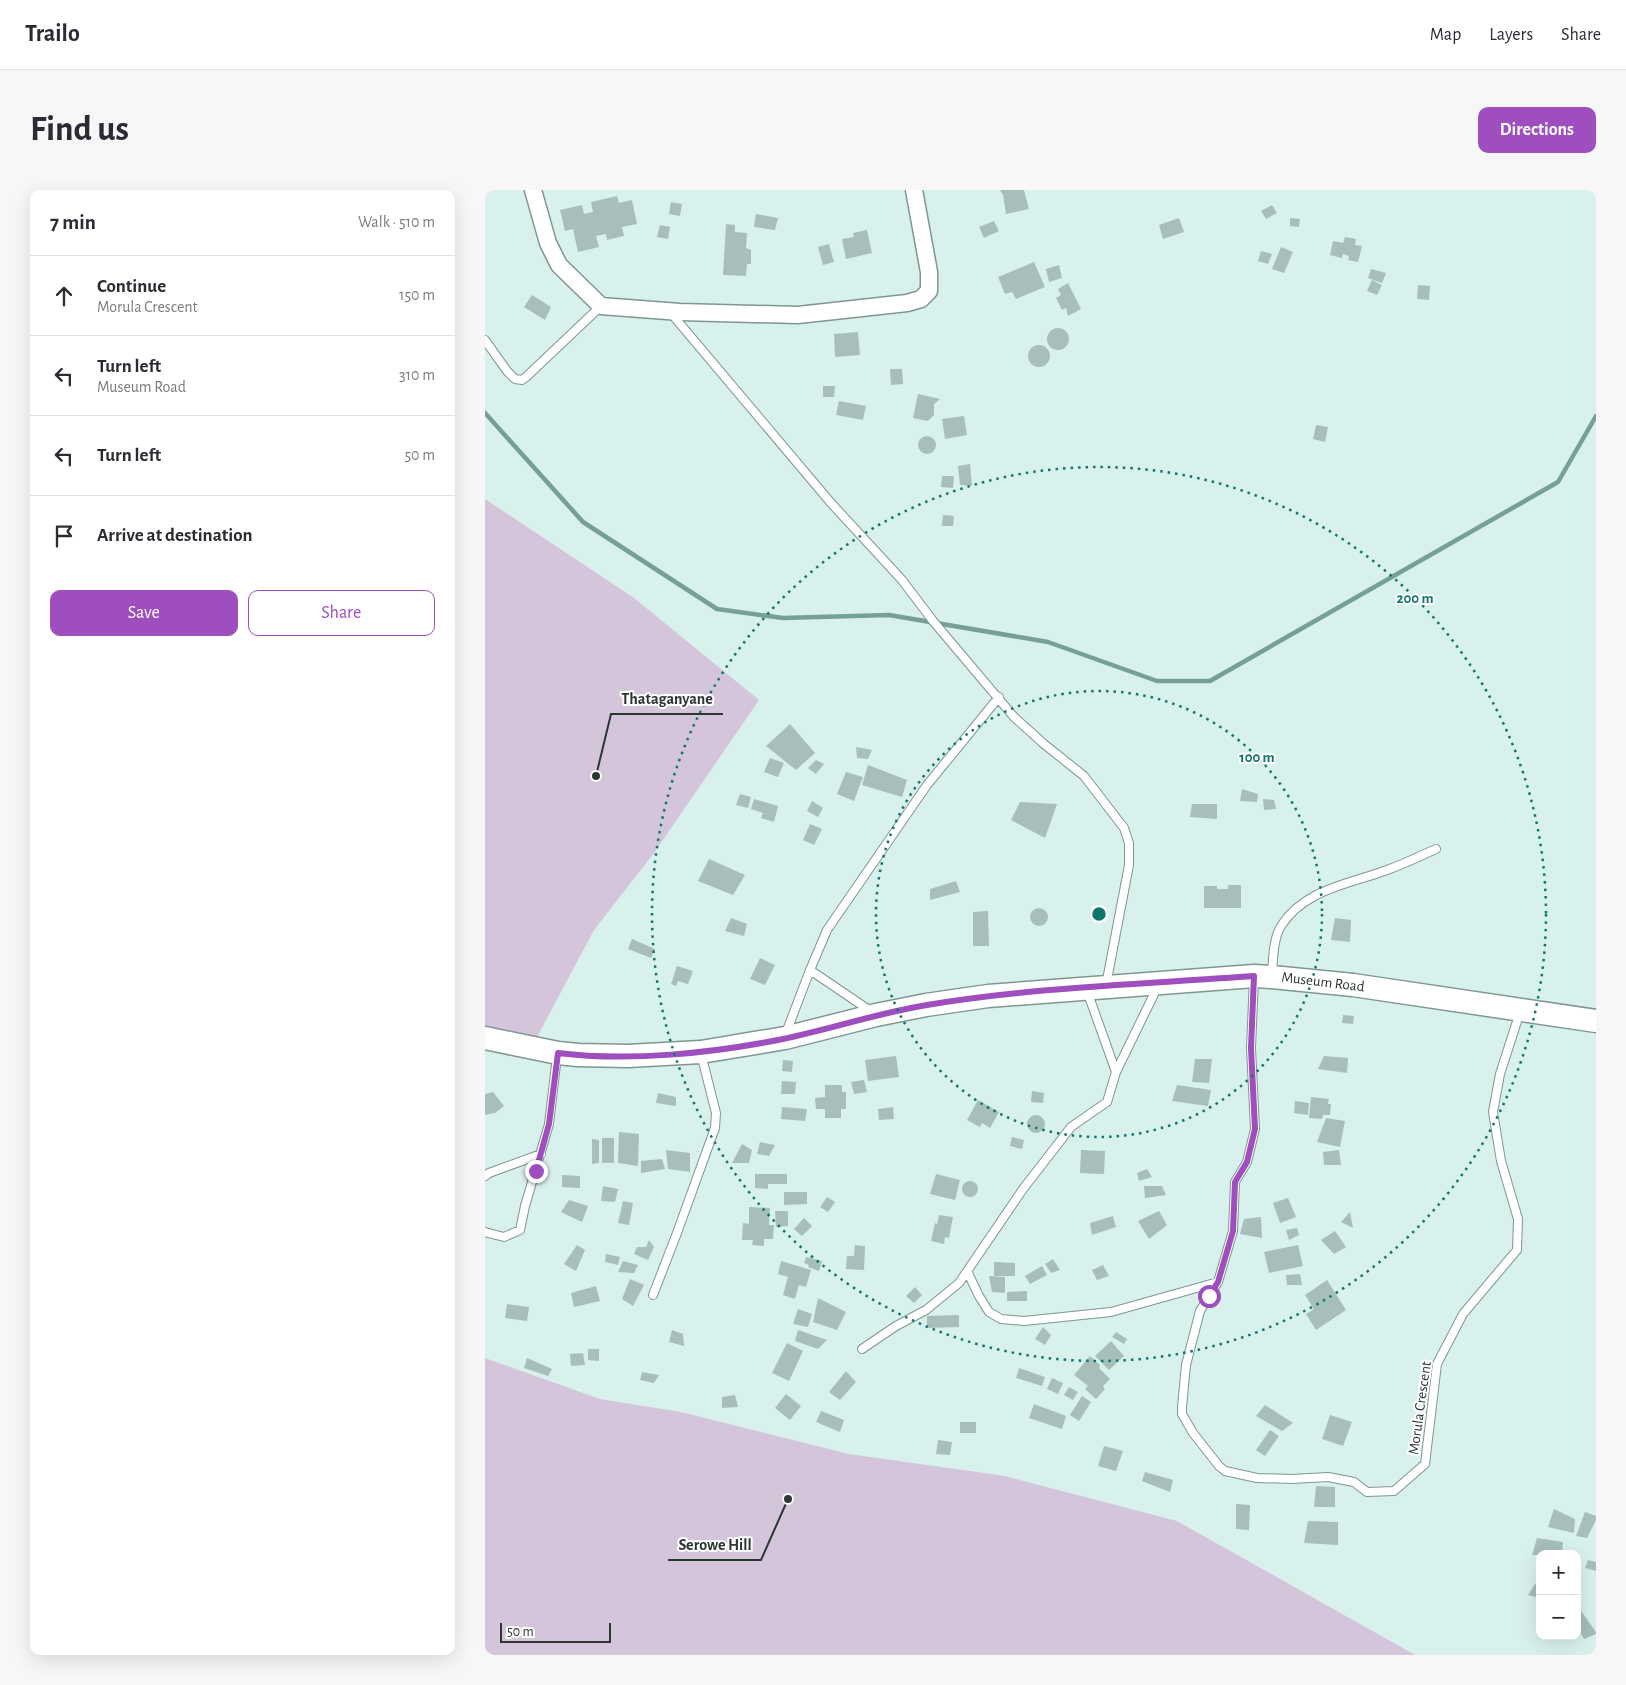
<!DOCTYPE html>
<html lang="en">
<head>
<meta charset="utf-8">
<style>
	:root { --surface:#fff; --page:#f7f7f7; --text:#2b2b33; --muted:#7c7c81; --line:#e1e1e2; --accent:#9e4ebf }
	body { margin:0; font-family:"Alegreya Sans",sans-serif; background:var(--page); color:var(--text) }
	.controls { position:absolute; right:15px; bottom:15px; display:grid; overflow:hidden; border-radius:10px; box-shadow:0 5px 20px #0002 }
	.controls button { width:45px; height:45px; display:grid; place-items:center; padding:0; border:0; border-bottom:1px solid var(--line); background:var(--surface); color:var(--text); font:25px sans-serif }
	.scale { position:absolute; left:15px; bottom:12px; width:111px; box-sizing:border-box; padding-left:5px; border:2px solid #2d3635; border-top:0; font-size:14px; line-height:18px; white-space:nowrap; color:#2d3635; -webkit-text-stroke:4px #fff; paint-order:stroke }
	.stop { position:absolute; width:15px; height:15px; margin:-11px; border:4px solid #9e4ebf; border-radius:50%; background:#fff }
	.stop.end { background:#9e4ebf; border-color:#fff; box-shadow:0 1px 5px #0008 }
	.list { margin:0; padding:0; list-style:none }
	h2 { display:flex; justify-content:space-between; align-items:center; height:65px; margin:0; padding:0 20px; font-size:21px }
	h2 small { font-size:16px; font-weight:400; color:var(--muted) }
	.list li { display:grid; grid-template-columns:32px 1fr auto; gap:15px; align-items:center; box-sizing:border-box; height:80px; padding:0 20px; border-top:1px solid var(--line) }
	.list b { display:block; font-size:19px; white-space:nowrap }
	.list p { margin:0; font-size:16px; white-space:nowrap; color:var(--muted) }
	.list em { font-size:16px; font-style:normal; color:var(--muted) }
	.actions { display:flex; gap:10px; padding:15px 20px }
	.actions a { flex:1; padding:11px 0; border:1px solid var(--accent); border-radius:10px; text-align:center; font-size:18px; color:var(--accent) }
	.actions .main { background:var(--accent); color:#fff }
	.icon { flex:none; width:28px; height:28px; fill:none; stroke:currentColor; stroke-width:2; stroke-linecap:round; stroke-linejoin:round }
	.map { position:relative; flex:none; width:1111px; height:1465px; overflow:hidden; border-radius:10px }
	header { display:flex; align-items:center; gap:30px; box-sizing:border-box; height:70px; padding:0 25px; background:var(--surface); border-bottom:1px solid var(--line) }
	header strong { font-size:24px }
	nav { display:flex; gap:28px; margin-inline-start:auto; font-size:18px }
	.intro { display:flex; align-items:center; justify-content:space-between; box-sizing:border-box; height:120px; padding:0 30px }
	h1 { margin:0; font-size:35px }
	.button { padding:12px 22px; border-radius:10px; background:var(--accent); color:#fff; font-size:18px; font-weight:700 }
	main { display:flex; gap:30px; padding:0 30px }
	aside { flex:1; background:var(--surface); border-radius:10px; box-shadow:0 5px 20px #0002 }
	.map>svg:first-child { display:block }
</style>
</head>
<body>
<header>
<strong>Trailo</strong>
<nav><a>Map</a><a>Layers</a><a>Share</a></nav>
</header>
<div class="intro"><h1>Find us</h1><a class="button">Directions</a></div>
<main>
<aside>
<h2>7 min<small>Walk · 510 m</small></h2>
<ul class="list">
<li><svg class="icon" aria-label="ahead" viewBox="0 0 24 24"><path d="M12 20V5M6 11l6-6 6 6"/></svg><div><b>Continue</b><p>Morula Crescent</p></div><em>150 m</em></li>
<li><svg class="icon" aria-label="left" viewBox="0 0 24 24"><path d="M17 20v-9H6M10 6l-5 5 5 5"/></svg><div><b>Turn left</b><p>Museum Road</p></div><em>310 m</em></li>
<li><svg class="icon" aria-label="left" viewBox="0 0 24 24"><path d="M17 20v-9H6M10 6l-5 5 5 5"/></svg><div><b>Turn left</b></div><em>50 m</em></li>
<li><svg class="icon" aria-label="arrive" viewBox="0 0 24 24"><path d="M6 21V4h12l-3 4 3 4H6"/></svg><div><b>Arrive at destination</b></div></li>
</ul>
<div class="actions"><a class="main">Save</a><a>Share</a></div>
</aside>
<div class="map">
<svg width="1111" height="1465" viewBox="0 0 1111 1465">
	<rect width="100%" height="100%" fill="#d9f1ec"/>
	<!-- green -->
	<path fill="#d4c5db" d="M 0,309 L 149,408 L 274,510 L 169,663 L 109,740 L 51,849 L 0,839 Z
		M 0,1168 L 115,1209 L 196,1222 L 364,1264 L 520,1286 L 692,1331 L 930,1465 L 0,1465 Z"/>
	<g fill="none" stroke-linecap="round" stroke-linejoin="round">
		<!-- stream -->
		<path stroke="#769f98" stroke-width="4.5" d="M 0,223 L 98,332 L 232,419 L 298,428 L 404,425 L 563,452 L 672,491 L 725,491 L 1073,292 L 1111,226"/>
	</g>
	<!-- building -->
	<path fill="#a7beba" d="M 515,0 L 539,0 L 544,19 L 521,24 L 518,5 Z
		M 132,6 L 134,13 L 147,10 L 152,34 L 137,37 L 139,46 L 122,50 L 121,44 L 111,46 L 114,57 L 93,62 L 88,39 L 80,41 L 75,20 L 97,15 L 99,24 L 108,22 L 106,12 Z
		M 186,12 L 197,14 L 195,26 L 184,24 Z
		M 787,15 L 792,23 L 781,29 L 776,21 Z
		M 271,24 L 293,28 L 290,40 L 269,37 Z
		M 694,28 L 699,42 L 678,49 L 674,35 Z
		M 805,28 L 815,29 L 814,37 L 805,36 Z
		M 509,31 L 514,41 L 499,48 L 494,37 Z
		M 241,34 L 250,35 L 250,42 L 262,43 L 261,58 L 266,60 L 266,74 L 262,74 L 261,86 L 238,85 Z
		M 175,35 L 185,37 L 183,49 L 172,47 Z
		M 382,40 L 387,63 L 361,69 L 357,49 L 369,47 L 368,43 Z
		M 860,47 L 871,49 L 870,55 L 877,56 L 873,72 L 863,70 L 864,66 L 858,64 L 857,68 L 845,65 L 848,51 L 858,53 Z
		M 344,54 L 349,72 L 338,75 L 333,57 Z
		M 796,57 L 808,62 L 799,83 L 787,79 Z
		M 776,61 L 787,64 L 783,74 L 773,71 Z
		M 549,72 L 560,97 L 531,109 L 527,102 L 520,104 L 513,87 Z
		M 574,75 L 577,88 L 564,92 L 561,79 Z
		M 886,79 L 901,83 L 897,93 L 883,88 Z
		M 887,90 L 897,95 L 892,105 L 882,101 Z
		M 583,93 L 596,119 L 583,126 L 581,118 L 577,120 L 571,108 L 576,105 L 573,99 Z
		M 933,95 L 945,96 L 944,110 L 932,109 Z
		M 47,105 L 66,117 L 60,130 L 39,117 Z
		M562 149a11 11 0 1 1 22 0a11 11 0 1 1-22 0Z
		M 373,142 L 375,165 L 350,167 L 349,144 Z
		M543 166a11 11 0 1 1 22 0a11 11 0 1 1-22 0Z
		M 405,179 L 417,179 L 418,194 L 406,195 Z
		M 338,196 L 350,196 L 349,207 L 338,207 Z
		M 433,204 L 455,209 L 449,214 L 449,225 L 443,231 L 428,228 Z
		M 354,211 L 381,216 L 378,230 L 351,225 Z
		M 479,226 L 482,245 L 460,249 L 457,229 Z
		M 831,235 L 843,237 L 840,252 L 828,249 Z
		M433 255a9 9 0 1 1 18 0a9 9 0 1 1-18 0Z
		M 485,274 L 487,296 L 475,295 L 473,276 Z
		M 457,286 L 469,286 L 468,298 L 456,297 Z
		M 458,325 L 469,326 L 468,336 L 457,336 Z
		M 305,534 L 330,563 L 311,580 L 281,556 Z
		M 371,557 L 387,560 L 383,569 L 372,568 Z
		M 285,568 L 299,573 L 293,587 L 279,582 Z
		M 331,570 L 339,574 L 331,584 L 323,578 Z
		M 383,575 L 422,590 L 417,607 L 377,595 Z
		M 361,582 L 378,587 L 369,611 L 352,604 Z
		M 757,599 L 773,604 L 772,612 L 755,611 Z
		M 255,604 L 266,607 L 263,618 L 251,615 Z
		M 269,609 L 293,616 L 289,632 L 276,628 L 278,623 L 266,619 Z
		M 778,609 L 789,610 L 791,619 L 779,620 Z
		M 327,611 L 338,618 L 333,627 L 322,621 Z
		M 535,612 L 572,614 L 560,648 L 526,630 Z
		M 707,614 L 732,614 L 732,629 L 705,627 Z
		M 325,634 L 337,639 L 329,655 L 318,650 Z
		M 224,669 L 260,685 L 248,705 L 213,691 Z
		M 471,691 L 475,702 L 445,710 L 445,699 Z
		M 743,695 L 756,695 L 756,718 L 719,718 L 719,696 L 732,696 L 732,699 L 743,699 Z
		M545 727a9 9 0 1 1 18 0a9 9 0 1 1-18 0Z
		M 503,721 L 504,756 L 488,756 L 488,722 Z
		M 246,728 L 262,734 L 259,746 L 240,741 Z
		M 850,728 L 866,730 L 865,752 L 846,750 Z
		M 147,749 L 170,759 L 166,768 L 143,759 Z
		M 275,768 L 290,775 L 280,795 L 265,789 Z
		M 192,776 L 208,781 L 203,794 L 193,791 L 191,796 L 186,794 Z
		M 858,825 L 869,826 L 868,834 L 857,833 Z
		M 411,866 L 414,887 L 383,891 L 380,870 Z
		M 839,866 L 863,868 L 862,883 L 833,879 Z
		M 710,869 L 727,869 L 724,893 L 707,892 Z
		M 298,870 L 308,871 L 307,882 L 297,881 Z
		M 379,890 L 382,902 L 369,904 L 366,892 Z
		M 297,891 L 311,892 L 310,904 L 296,904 Z
		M 340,895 L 357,895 L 357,902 L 361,902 L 361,919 L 356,919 L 356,928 L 340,928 L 340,919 L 331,919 L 330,908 L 340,907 Z
		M 692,895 L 726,900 L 723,916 L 687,911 Z
		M 547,901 L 559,903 L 558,913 L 546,912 Z
		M 8,902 L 19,916 L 10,923 L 0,925 L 0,904 Z
		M 173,903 L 191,907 L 191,916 L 171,913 Z
		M 826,907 L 844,909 L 843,914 L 846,914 L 845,925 L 838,925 L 837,929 L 824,928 Z
		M 493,910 L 514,922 L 505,938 L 497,933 L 495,937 L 482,930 Z
		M 810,911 L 824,913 L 823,925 L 809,923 Z
		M 297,917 L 322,919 L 320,931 L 296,929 Z
		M 408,917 L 409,929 L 394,930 L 393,919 Z
		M542 934a9 9 0 1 1 18 0a9 9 0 1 1-18 0Z
		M 841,928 L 860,931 L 855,957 L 832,952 Z
		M 134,942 L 154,944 L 153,976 L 133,973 Z
		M 527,947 L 539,950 L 537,959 L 525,956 Z
		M 117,948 L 129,948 L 129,973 L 117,973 Z
		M 107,949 L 114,950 L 114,973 L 107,974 Z
		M 275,952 L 290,955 L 284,966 L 272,964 Z
		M 257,954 L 267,960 L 264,973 L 247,973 Z
		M 181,960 L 205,963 L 205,982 L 183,979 Z
		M 596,960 L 620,961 L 619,984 L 595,983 Z
		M 854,960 L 856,975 L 839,975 L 838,962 Z
		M 177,969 L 180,979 L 156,983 L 156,971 Z
		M 662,979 L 667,987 L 654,991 L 652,983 Z
		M 270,984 L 302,984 L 302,994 L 283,994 L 283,999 L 270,998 Z
		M 451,984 L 475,990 L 470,1010 L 445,1004 Z
		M 77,985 L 95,986 L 95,998 L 77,997 Z
		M477 999a8 8 0 1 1 16 0a8 8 0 1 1-16 0Z
		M 118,996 L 133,999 L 130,1012 L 116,1011 Z
		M 659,996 L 677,996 L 681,1005 L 660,1008 Z
		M 299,1002 L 322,1002 L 322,1014 L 299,1015 Z
		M 342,1007 L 350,1012 L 343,1022 L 335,1017 Z
		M 803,1008 L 811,1027 L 795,1033 L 788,1013 Z
		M 84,1010 L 103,1016 L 97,1032 L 76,1022 Z
		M 138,1011 L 148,1013 L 144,1035 L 133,1033 Z
		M 264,1017 L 285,1018 L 284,1035 L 289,1035 L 288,1049 L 279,1049 L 279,1056 L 267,1055 L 268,1050 L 257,1050 L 258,1033 L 264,1034 Z
		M 290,1021 L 303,1021 L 303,1036 L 291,1037 Z
		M 674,1021 L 682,1035 L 664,1049 L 653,1031 Z
		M 865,1022 L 868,1038 L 856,1032 Z
		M 454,1025 L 468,1027 L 464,1048 L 460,1047 L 459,1054 L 446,1051 L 450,1033 L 452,1034 Z
		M 628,1026 L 631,1037 L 607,1045 L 605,1033 Z
		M 776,1027 L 777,1048 L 755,1044 L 759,1029 Z
		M 319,1028 L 327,1036 L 317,1046 L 309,1039 Z
		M 812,1038 L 814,1045 L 804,1050 L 801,1040 Z
		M 850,1041 L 861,1057 L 849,1064 L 836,1050 Z
		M 164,1050 L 169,1057 L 163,1070 L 149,1064 L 152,1057 L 161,1057 Z
		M 92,1055 L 100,1060 L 91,1081 L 79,1074 Z
		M 370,1055 L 380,1056 L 379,1080 L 361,1079 L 362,1066 L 369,1066 Z
		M 813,1055 L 818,1076 L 784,1083 L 779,1062 Z
		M 121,1064 L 135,1067 L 133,1075 L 120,1072 Z
		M 321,1067 L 337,1071 L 334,1081 L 323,1077 L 324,1075 L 319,1073 Z
		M 568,1069 L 575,1080 L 566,1083 L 560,1074 Z
		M 138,1071 L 153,1075 L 149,1083 L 133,1082 Z
		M 296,1071 L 326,1080 L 321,1097 L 314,1095 L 310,1109 L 298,1105 L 303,1087 L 293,1084 Z
		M 509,1072 L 530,1073 L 530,1086 L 509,1086 Z
		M 618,1075 L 624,1086 L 612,1090 L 607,1080 Z
		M 557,1076 L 562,1085 L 545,1094 L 540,1086 Z
		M 815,1084 L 817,1095 L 802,1095 L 801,1085 Z
		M 504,1086 L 520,1087 L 520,1103 L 507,1102 Z
		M 145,1089 L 159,1095 L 148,1116 L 137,1109 Z
		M 842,1090 L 861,1120 L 831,1140 L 821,1124 L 829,1119 L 820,1105 Z
		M 111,1096 L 115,1111 L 89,1117 L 86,1103 Z
		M 430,1097 L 437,1105 L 429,1113 L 421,1106 Z
		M 542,1101 L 542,1111 L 522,1111 L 522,1102 Z
		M 333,1108 L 361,1122 L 352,1140 L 328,1132 Z
		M 22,1114 L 44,1117 L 42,1131 L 20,1128 Z
		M 313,1119 L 327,1124 L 323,1137 L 308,1134 Z
		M 474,1125 L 474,1137 L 442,1138 L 442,1126 Z
		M 558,1137 L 566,1145 L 560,1155 L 550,1149 Z
		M 187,1140 L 198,1144 L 199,1156 L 184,1152 Z
		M 313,1140 L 342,1150 L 333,1159 L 310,1151 Z
		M 631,1142 L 642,1149 L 639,1154 L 627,1147 Z
		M 626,1151 L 639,1166 L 624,1180 L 610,1166 Z
		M 302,1153 L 318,1161 L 304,1191 L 287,1183 Z
		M 103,1159 L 114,1159 L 114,1171 L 103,1170 Z
		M 98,1163 L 100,1175 L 86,1176 L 85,1164 Z
		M 605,1166 L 615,1175 L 614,1178 L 625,1189 L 618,1196 L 620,1199 L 611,1209 L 600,1199 L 603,1196 L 589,1185 Z
		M 42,1168 L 67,1179 L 63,1186 L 39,1178 Z
		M 534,1178 L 560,1187 L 557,1196 L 531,1188 Z
		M 361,1181 L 371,1192 L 355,1210 L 344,1202 Z
		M 157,1182 L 174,1185 L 169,1193 L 155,1190 Z
		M 567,1188 L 578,1193 L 573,1204 L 562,1199 Z
		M 584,1197 L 593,1202 L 588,1210 L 579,1205 Z
		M 301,1204 L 316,1216 L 305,1230 L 290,1218 Z
		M 250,1205 L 253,1217 L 237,1218 L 237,1207 Z
		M 597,1206 L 606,1212 L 594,1231 L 585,1225 Z
		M 549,1214 L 581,1226 L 577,1239 L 544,1228 Z
		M 780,1215 L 808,1233 L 797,1241 L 771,1226 Z
		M 336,1221 L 359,1230 L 355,1242 L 331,1232 Z
		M 845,1225 L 867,1232 L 858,1256 L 837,1249 Z
		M 475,1232 L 491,1232 L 491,1243 L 475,1243 Z
		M 785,1240 L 794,1246 L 780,1266 L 771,1260 Z
		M 453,1250 L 467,1252 L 465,1265 L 451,1264 Z
		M 619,1256 L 638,1261 L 631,1281 L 613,1276 Z
		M 660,1282 L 688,1290 L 685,1302 L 657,1291 Z
		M 831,1296 L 850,1297 L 850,1317 L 829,1317 Z
		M 751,1314 L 765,1315 L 764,1340 L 751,1339 Z
		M 1069,1319 L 1090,1329 L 1089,1343 L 1063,1337 Z
		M 1100,1322 L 1111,1326 L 1111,1330 L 1102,1348 L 1091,1346 Z
		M 823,1331 L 853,1332 L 853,1355 L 819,1353 Z
		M 1052,1348 L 1078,1352 L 1077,1364 L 1047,1365 Z
		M 1103,1370 L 1111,1372 L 1111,1381 L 1100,1378 Z
		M 1050,1394 L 1055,1394 L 1055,1408 L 1043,1405 Z
		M 1094,1418 L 1111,1442 L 1111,1444 L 1099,1449 L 1092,1437 L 1092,1420 Z"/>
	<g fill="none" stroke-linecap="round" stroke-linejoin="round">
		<!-- lane casing -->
		<g stroke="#7f9692" stroke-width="10">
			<path id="lane" d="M 185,122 L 346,313 L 417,390 L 448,431 L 529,527 L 559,554 L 599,586 L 639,638 L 644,653 L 644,675 L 621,795
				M 0,150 L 22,181 L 30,189 L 37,190 L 41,187 L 116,116
				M 325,780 L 387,822
				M 787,785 C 788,770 788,749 796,736 C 819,699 865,694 902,680 C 919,674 935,666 951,659
				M 769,788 L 766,858 L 770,939 L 762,972 L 750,992 L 748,1041 L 733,1092 L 715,1121 L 701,1175 L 697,1217 L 697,1224 L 708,1243 L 734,1276 L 740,1281 L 772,1288 L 807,1289 L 843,1287 L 869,1292 L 882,1302 L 909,1301 L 940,1274 L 952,1174 L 978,1124 L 1032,1060 L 1033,1029 L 1016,971 L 1008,922 L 1015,884 L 1035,822
				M 602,801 L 631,882
				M 301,843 L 325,780 L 342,740 L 442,595 L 514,507
				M 0,986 L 4,983 L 56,964
				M 0,1042 L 19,1047 L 35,1040 L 40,1016 L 64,934 L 72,866
				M 482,1081 L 494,1106 L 504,1122 L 516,1129 L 539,1131 L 626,1122 L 733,1092
				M 168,1105 L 192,1043 L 230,938 L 231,923 L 216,864
				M 377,1159 L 411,1136 L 441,1120 L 474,1093 L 538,999 L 586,937 L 622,912 L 631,882 L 673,796"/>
		</g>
		<!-- street casing -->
		<g stroke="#7f9692" stroke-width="19">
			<path id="street" d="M 48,0 L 63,53 L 74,75 L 116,116 L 195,122 L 313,125 L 422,113 L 436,109 L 444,101 L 444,82 L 429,0"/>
		</g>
		<!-- secondary casing -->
		<g stroke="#7f9692" stroke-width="25">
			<path id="secondary" d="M 0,848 L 73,863 L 93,865 L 143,866 L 216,862 L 300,848 L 391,825 L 441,815 L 503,806 L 769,786 L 787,787 L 868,795 L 1111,831"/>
		</g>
		<!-- lane -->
		<use href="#lane" stroke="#fff" stroke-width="8"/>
		<!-- street -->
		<use href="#street" stroke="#fff" stroke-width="16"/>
		<!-- secondary -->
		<use href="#secondary" stroke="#fff" stroke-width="22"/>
	</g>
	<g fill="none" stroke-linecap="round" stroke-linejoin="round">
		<!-- route -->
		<path stroke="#9e4ebf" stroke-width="6" d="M 51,981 L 64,934 L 73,863 C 144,872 228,863 298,849 C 346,839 393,823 442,815 C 550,797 660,794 769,786 L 766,858 L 770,939 L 762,972 L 750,992 L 748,1041 L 733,1092 L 724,1106"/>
	</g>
	<!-- distance rings -->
	<g fill="none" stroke="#0f766e" stroke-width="2.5" stroke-dasharray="2.5 5">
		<circle cx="614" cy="724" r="223"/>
		<circle cx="614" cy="724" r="447"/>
	</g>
	<g text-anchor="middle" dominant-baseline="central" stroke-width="4" stroke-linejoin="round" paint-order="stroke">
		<!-- street labels -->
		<g font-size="15" fill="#2d3635" stroke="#fff">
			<text transform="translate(838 792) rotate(7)">Museum Road</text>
			<text transform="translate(935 1218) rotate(-82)">Morula Crescent</text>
		</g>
	</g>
	<circle cx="614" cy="724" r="8" fill="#0f766e" stroke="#fff" stroke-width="2.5"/>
	<g font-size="15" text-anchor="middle" font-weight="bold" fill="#0f766e" stroke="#fff" stroke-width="4" stroke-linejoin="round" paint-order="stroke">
		<text x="930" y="413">200 m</text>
		<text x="772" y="572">100 m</text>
	</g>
	<!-- callouts -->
	<path fill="none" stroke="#2d3635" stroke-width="2" d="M111 586L126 524H238M303 1309L276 1370H183"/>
	<g fill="#2d3635" stroke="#fff" stroke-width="2">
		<circle cx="111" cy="586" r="5"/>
		<circle cx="303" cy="1309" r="5"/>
	</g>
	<g font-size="16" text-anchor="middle" font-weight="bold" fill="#2d3635" stroke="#fff" stroke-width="4" stroke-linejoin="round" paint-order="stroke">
		<text x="182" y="514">Thataganyane</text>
		<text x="230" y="1360">Serowe Hill</text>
	</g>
</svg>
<div class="controls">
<button>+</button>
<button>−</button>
</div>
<div class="scale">50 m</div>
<div class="stop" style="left:724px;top:1106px"></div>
<div class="stop end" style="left:51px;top:981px"></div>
</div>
</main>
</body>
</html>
